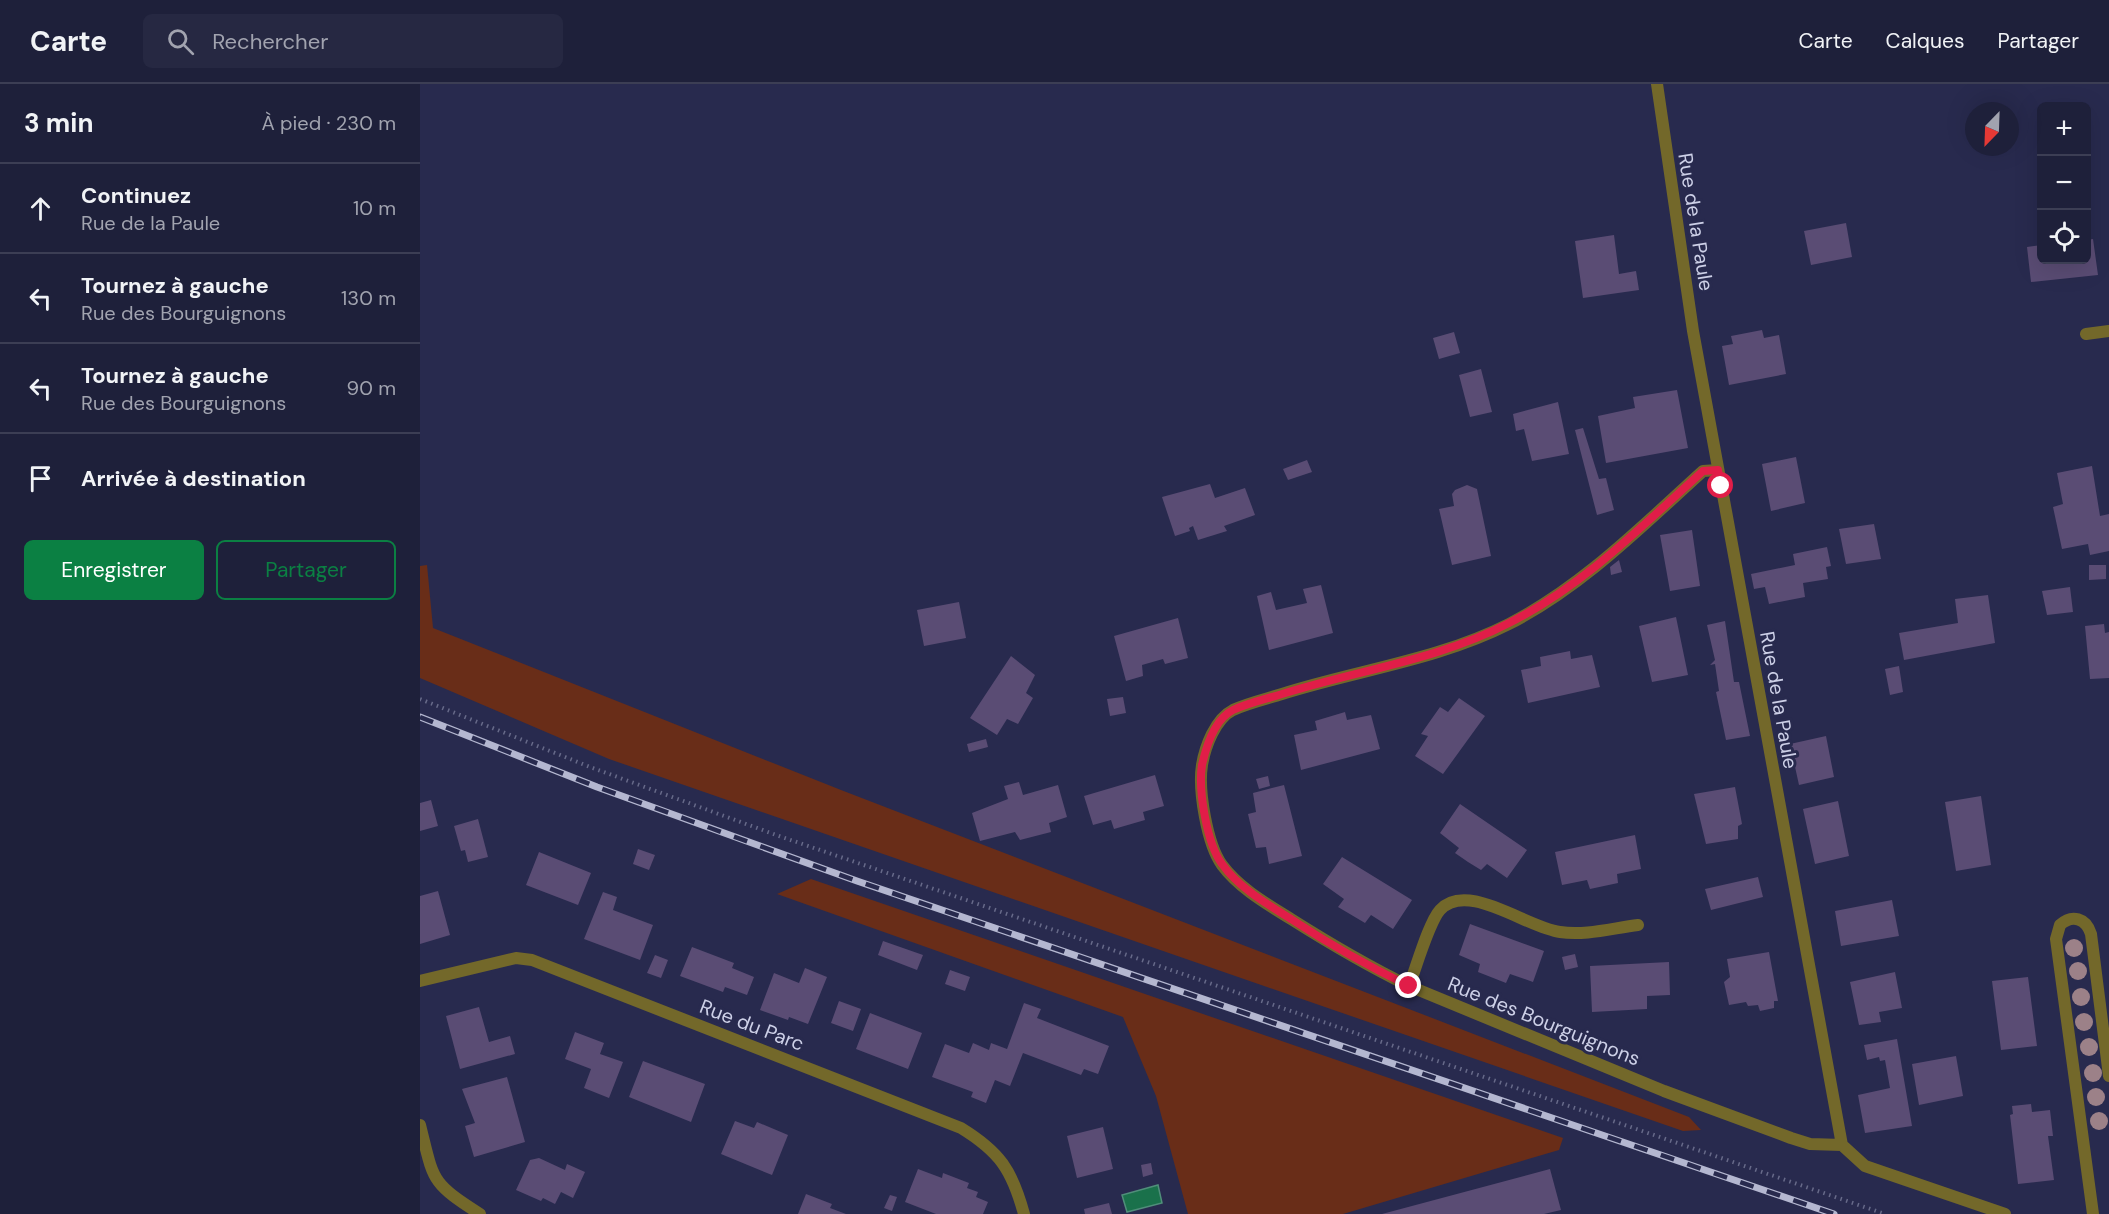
<!DOCTYPE html>
<html lang="fr">
<head>
<meta charset="utf-8">
<style>
	:root { --surface:#1e203a; --page:#262842; --text:#f1f3f6; --muted:#a1a3af; --line:#3c3e54; --accent:#0b8043 }
	body { margin:0; font-family:"DM Sans",sans-serif; background:var(--page); color:var(--text) }
	.controls { position:absolute; right:18px; top:18px; display:grid; overflow:hidden; border-radius:9px; box-shadow:0 6px 24px #0002 }
	.controls button { width:54px; height:54px; display:grid; place-items:center; padding:0; border:0; border-bottom:2px solid var(--line); background:var(--surface); color:var(--text); font:30px sans-serif }
	.compass { position:absolute; left:1545px; top:18px; width:54px; height:54px; border-radius:50%; background:var(--surface); box-shadow:0 6px 24px #0002; rotate:203deg }
	.stop { position:absolute; width:18px; height:18px; margin:-14px; border:4px solid #e11d48; border-radius:50%; background:#fff }
	.stop.end { background:#e11d48; border-color:#fff; box-shadow:0 2px 6px #0008 }
	.list { margin:0; padding:0; list-style:none }
	h2 { display:flex; justify-content:space-between; align-items:center; height:78px; margin:0; padding:0 24px; font-size:26px }
	h2 small { font-size:20px; font-weight:400; color:var(--muted) }
	.list li { display:grid; grid-template-columns:39px 1fr auto; gap:18px; align-items:center; box-sizing:border-box; height:90px; padding:0 24px; border-top:2px solid var(--line) }
	.list b { display:block; font-size:22px; white-space:nowrap }
	.list p { margin:0; font-size:20px; white-space:nowrap; color:var(--muted) }
	.list em { font-size:20px; font-style:normal; color:var(--muted) }
	.actions { display:flex; gap:12px; padding:18px 24px }
	.actions a { flex:1; padding:14px 0; border:2px solid var(--accent); border-radius:9px; text-align:center; font-size:21px; color:var(--accent) }
	.actions .main { background:var(--accent); color:#fff }
	.icon { flex:none; width:33px; height:33px; fill:none; stroke:currentColor; stroke-width:2; stroke-linecap:round; stroke-linejoin:round }
	.map { position:relative; flex:none; width:1689px; height:1130px; overflow:hidden }
	header { display:flex; align-items:center; gap:36px; box-sizing:border-box; height:84px; padding:0 30px; background:var(--surface); border-bottom:2px solid var(--line) }
	header strong { font-size:28px }
	nav { display:flex; gap:33px; margin-inline-start:auto; font-size:21px }
	.search { width:420px; height:54px; background:var(--page); display:flex; align-items:center; gap:15px; box-sizing:border-box; padding:0 21px; border-radius:9px; color:var(--muted); font-size:22px }
	main { display:flex }
	aside { flex:1; background:var(--surface) }
	.map>svg:first-child { display:block }
</style>
</head>
<body>
<header>
<strong>Carte</strong>
<div class="search"><svg class="icon" aria-label="search" viewBox="0 0 24 24"><circle cx="10" cy="10" r="6"/><path d="M15 15l6 6"/></svg>Rechercher</div>
<nav><a>Carte</a><a>Calques</a><a>Partager</a></nav>
</header>
<main>
<aside>
<h2>3 min<small>À pied · 230 m</small></h2>
<ul class="list">
<li><svg class="icon" aria-label="ahead" viewBox="0 0 24 24"><path d="M12 20V5M6 11l6-6 6 6"/></svg><div><b>Continuez</b><p>Rue de la Paule</p></div><em>10 m</em></li>
<li><svg class="icon" aria-label="left" viewBox="0 0 24 24"><path d="M17 20v-9H6M10 6l-5 5 5 5"/></svg><div><b>Tournez à gauche</b><p>Rue des Bourguignons</p></div><em>130 m</em></li>
<li><svg class="icon" aria-label="left" viewBox="0 0 24 24"><path d="M17 20v-9H6M10 6l-5 5 5 5"/></svg><div><b>Tournez à gauche</b><p>Rue des Bourguignons</p></div><em>90 m</em></li>
<li><svg class="icon" aria-label="arrive" viewBox="0 0 24 24"><path d="M6 21V4h12l-3 4 3 4H6"/></svg><div><b>Arrivée à destination</b></div></li>
</ul>
<div class="actions"><a class="main">Enregistrer</a><a>Partager</a></div>
</aside>
<div class="map">
<svg width="1689" height="1130" viewBox="0 0 1689 1130">
	<rect width="100%" height="100%" fill="#282a4e"/>
	<!-- green -->
	<path fill="#692d18" d="M 7,481 L 13,544 L 421,706 L 1269,1033 L 1281,1046 L 1263,1047 L 189,675 L 0,594 L 0,482 Z
		M 391,795 L 1143,1054 L 1139,1066 L 923,1130 L 768,1130 L 736,1012 L 703,933 L 357,810 Z"/>
	<!-- water -->
	<path fill="#1a714b" stroke="#508e7a" stroke-width="1.5" d="M 738,1101 L 742,1119 L 707,1128 L 702,1111 Z"/>
	<!-- building -->
	<path fill="#5a4c74" d="M 1426,139 L 1432,173 L 1391,181 L 1384,147 Z
		M 1194,151 L 1199,190 L 1216,187 L 1219,206 L 1163,214 L 1155,157 Z
		M 1673,155 L 1678,191 L 1611,198 L 1607,163 L 1622,161 L 1622,176 L 1666,176 L 1666,156 Z
		M 1342,246 L 1344,254 L 1359,251 L 1366,290 L 1309,301 L 1302,262 L 1313,260 L 1311,252 Z
		M 1034,248 L 1040,269 L 1019,275 L 1013,254 Z
		M 1061,285 L 1072,328 L 1050,333 L 1039,291 Z
		M 1257,306 L 1268,364 L 1186,379 L 1178,332 L 1215,324 L 1213,313 Z
		M 1138,318 L 1149,370 L 1112,377 L 1104,345 L 1096,347 L 1093,330 Z
		M 1163,344 L 1179,395 L 1186,394 L 1194,426 L 1177,431 L 1155,346 Z
		M 1376,373 L 1385,419 L 1351,427 L 1342,380 Z
		M 887,376 L 892,388 L 868,396 L 863,385 Z
		M 1672,382 L 1680,432 L 1689,430 L 1689,467 L 1670,471 L 1668,460 L 1642,465 L 1633,423 L 1643,420 L 1637,389 Z
		M 790,400 L 795,414 L 825,404 L 835,431 L 804,442 L 807,447 L 778,456 L 773,442 L 769,444 L 770,447 L 755,452 L 742,413 Z
		M 1047,401 L 1057,405 L 1071,472 L 1032,481 L 1019,425 L 1034,422 L 1032,410 L 1035,406 Z
		M 1454,440 L 1461,475 L 1426,480 L 1419,445 Z
		M 1272,446 L 1280,502 L 1250,507 L 1240,451 Z
		M 1407,463 L 1411,482 L 1406,483 L 1408,495 L 1383,499 L 1385,513 L 1349,520 L 1345,503 L 1334,505 L 1331,490 L 1375,481 L 1373,470 Z
		M 1199,476 L 1202,488 L 1191,491 L 1190,483 Z
		M 1669,481 L 1686,481 L 1686,495 L 1669,496 Z
		M 901,501 L 913,549 L 849,566 L 837,512 L 851,508 L 856,526 L 887,519 L 883,505 Z
		M 1650,503 L 1653,528 L 1627,531 L 1622,507 Z
		M 1568,511 L 1575,559 L 1484,576 L 1479,549 L 1538,539 L 1535,515 Z
		M 539,518 L 546,554 L 504,562 L 497,526 Z
		M 1256,533 L 1268,591 L 1232,598 L 1219,542 Z
		M 758,534 L 768,574 L 745,580 L 743,575 L 722,581 L 723,592 L 706,597 L 694,552 Z
		M 1305,537 L 1314,598 L 1319,598 L 1330,652 L 1306,656 L 1296,608 L 1299,607 L 1295,580 L 1290,581 L 1295,576 L 1287,541 Z
		M 1684,540 L 1685,549 L 1689,548 L 1689,594 L 1670,595 L 1665,542 Z
		M 1150,567 L 1151,575 L 1172,571 L 1180,603 L 1108,619 L 1101,586 L 1121,582 L 1120,573 Z
		M 591,572 L 615,591 L 606,609 L 613,614 L 598,640 L 587,635 L 577,651 L 550,634 Z
		M 1479,582 L 1483,608 L 1470,611 L 1465,585 Z
		M 703,613 L 706,629 L 690,632 L 687,615 Z
		M 1039,614 L 1065,632 L 1023,690 L 995,672 L 1008,652 L 1001,650 L 1020,623 L 1028,628 Z
		M 925,628 L 927,636 L 951,631 L 960,665 L 881,686 L 874,651 L 897,646 L 895,637 Z
		M 1406,652 L 1414,693 L 1379,701 L 1370,660 Z
		M 566,655 L 568,663 L 549,668 L 547,660 Z
		M 735,691 L 744,722 L 723,728 L 725,736 L 694,745 L 691,736 L 673,741 L 664,712 Z
		M 848,692 L 850,702 L 839,705 L 836,695 Z
		M 599,698 L 603,711 L 638,701 L 647,733 L 629,739 L 631,748 L 600,756 L 595,748 L 560,757 L 552,729 L 588,715 L 584,702 Z
		M 864,701 L 882,772 L 849,780 L 846,763 L 836,764 L 828,730 L 836,728 L 833,709 Z
		M 1315,703 L 1322,740 L 1318,742 L 1318,755 L 1286,760 L 1274,710 Z
		M 1561,712 L 1571,781 L 1536,787 L 1525,718 Z
		M 11,716 L 18,742 L 0,747 L 0,719 Z
		M 1418,717 L 1429,772 L 1395,780 L 1383,725 Z
		M 1040,720 L 1107,766 L 1087,794 L 1067,780 L 1061,786 L 1048,778 L 1035,769 L 1039,764 L 1020,749 Z
		M 58,735 L 68,773 L 48,778 L 45,766 L 41,767 L 34,742 Z
		M 1215,751 L 1221,785 L 1197,790 L 1198,799 L 1170,805 L 1167,796 L 1142,801 L 1135,768 Z
		M 218,765 L 235,771 L 229,786 L 213,780 Z
		M 119,768 L 171,789 L 158,821 L 106,801 Z
		M 922,773 L 992,816 L 973,845 L 951,831 L 945,839 L 918,823 L 924,815 L 903,800 Z
		M 1338,793 L 1343,813 L 1291,826 L 1285,805 Z
		M 18,807 L 30,851 L 0,860 L 0,812 Z
		M 183,808 L 197,813 L 193,826 L 233,841 L 220,876 L 164,855 Z
		M 1472,816 L 1479,852 L 1421,862 L 1415,827 Z
		M 1050,840 L 1124,867 L 1113,898 L 1090,890 L 1086,899 L 1058,888 L 1060,880 L 1039,871 Z
		M 463,857 L 503,871 L 497,886 L 458,871 Z
		M 272,863 L 314,879 L 312,884 L 334,893 L 327,911 L 305,903 L 303,908 L 260,892 Z
		M 1349,868 L 1358,917 L 1354,917 L 1354,924 L 1340,927 L 1338,921 L 1328,922 L 1326,918 L 1309,921 L 1304,898 L 1310,893 L 1307,875 Z
		M 1155,870 L 1158,883 L 1145,886 L 1142,873 Z
		M 235,871 L 248,876 L 241,894 L 227,889 Z
		M 1249,878 L 1250,911 L 1227,912 L 1227,925 L 1172,928 L 1170,882 Z
		M 385,884 L 407,893 L 388,940 L 369,933 L 368,936 L 340,926 L 354,889 L 379,899 Z
		M 530,886 L 550,893 L 545,907 L 525,900 Z
		M 1475,888 L 1482,924 L 1459,928 L 1461,938 L 1439,941 L 1430,898 Z
		M 1608,893 L 1617,962 L 1581,966 L 1572,897 Z
		M 419,917 L 441,925 L 433,947 L 411,939 Z
		M 604,919 L 621,925 L 617,934 L 689,962 L 678,990 L 664,985 L 661,991 L 603,969 L 590,1002 L 575,996 L 566,1019 L 551,1013 L 553,1008 L 512,993 L 525,960 L 549,969 L 553,959 L 569,966 L 571,959 L 587,965 Z
		M 59,923 L 69,958 L 90,952 L 95,970 L 40,985 L 26,932 Z
		M 450,929 L 502,949 L 488,985 L 436,965 Z
		M 155,948 L 184,959 L 180,970 L 203,978 L 189,1014 L 164,1004 L 171,985 L 145,975 Z
		M 1477,955 L 1492,1042 L 1445,1049 L 1438,1011 L 1470,1004 L 1465,976 L 1460,977 L 1459,973 L 1447,976 L 1444,961 Z
		M 1536,972 L 1543,1012 L 1499,1021 L 1492,980 Z
		M 223,977 L 285,1000 L 271,1038 L 209,1013 Z
		M 87,993 L 105,1058 L 54,1073 L 45,1042 L 55,1039 L 42,1005 Z
		M 1611,1020 L 1612,1028 L 1630,1026 L 1633,1052 L 1628,1052 L 1634,1096 L 1598,1100 L 1590,1031 L 1593,1030 L 1592,1022 Z
		M 315,1037 L 334,1044 L 337,1038 L 368,1051 L 352,1091 L 301,1070 Z
		M 683,1043 L 693,1085 L 657,1094 L 647,1052 Z
		M 119,1074 L 145,1086 L 147,1080 L 165,1088 L 153,1114 L 141,1108 L 135,1120 L 123,1114 L 121,1117 L 96,1106 L 110,1076 Z
		M 731,1079 L 733,1090 L 723,1093 L 721,1081 Z
		M 498,1085 L 522,1094 L 523,1089 L 549,1099 L 547,1104 L 558,1108 L 556,1113 L 568,1118 L 563,1130 L 516,1130 L 485,1118 Z
		M 1130,1085 L 1141,1126 L 1124,1130 L 962,1130 Z
		M 386,1110 L 412,1120 L 410,1124 L 426,1130 L 378,1130 Z
		M 470,1111 L 477,1113 L 472,1127 L 464,1124 Z
		M 689,1119 L 692,1130 L 665,1130 L 664,1125 Z"/>
	<g fill="none" stroke-linecap="round" stroke-linejoin="round">
		<!-- path -->
		<path stroke="#676a89" stroke-width="4" stroke-dasharray="1.5 4.5" stroke-linecap="butt" d="M 0,615 L 170,683 L 359,752 L 1465,1130"/>
		<!-- minor -->
		<path stroke="#73682a" stroke-width="12" d="M 1237,0 L 1273,247 L 1422,1061 L 1445,1082 L 1585,1130
			M 1666,250 L 1689,247
			M 1298,386 L 1283,387 C 1222,442 1163,502 1089,540 C 1018,576 938,586 862,610 C 846,615 828,619 813,626 C 795,635 785,663 782,681 C 778,706 787,760 802,781 C 819,804 847,820 871,835 C 909,859 948,882 989,902 L 1244,1007 L 1371,1054 L 1390,1060 L 1422,1061
			M 0,897 L 96,874 L 112,876 L 541,1044 C 580,1068 592,1086 604,1130
			M 989,902 C 996,884 1009,838 1020,826 C 1047,796 1107,844 1140,848 C 1165,852 1193,844 1218,841
			M 0,1041 C 14,1097 10,1098 60,1130
			M 1673,1130 L 1636,855 L 1640,841 C 1652,830 1666,834 1671,850 L 1689,992"/>
		<!-- rail casing -->
		<g stroke="#b4b7d0" stroke-width="7">
			<path id="rail" d="M 0,633 L 177,703 L 437,797 L 1414,1130"/>
		</g>
		<!-- rail -->
		<use href="#rail" stroke="#282a4e" stroke-width="4.5" stroke-dasharray="14" stroke-linecap="butt"/>
	</g>
	<!-- trees -->
	<g fill="#9c8188">
		<circle cx="1654" cy="864" r="9"/>
		<circle cx="1658" cy="887" r="9"/>
		<circle cx="1661" cy="913" r="9"/>
		<circle cx="1664" cy="938" r="9"/>
		<circle cx="1669" cy="963" r="9"/>
		<circle cx="1673" cy="989" r="9"/>
		<circle cx="1676" cy="1013" r="9"/>
		<circle cx="1679" cy="1037" r="9"/>
	</g>
	<g fill="none" stroke-linecap="round" stroke-linejoin="round">
		<!-- route -->
		<path stroke="#e11d48" stroke-width="8" d="M 989,902 C 948,882 909,860 871,835 C 847,820 819,804 802,780 C 787,760 778,706 782,681 C 786,663 795,635 813,626 C 828,619 846,615 862,610 C 938,586 1018,576 1089,539 C 1163,502 1222,442 1283,387 L 1298,386 L 1301,402"/>
	</g>
	<g text-anchor="middle" dominant-baseline="central" stroke-width="6" stroke-linejoin="round" paint-order="stroke">
		<!-- street labels -->
		<g font-size="20" fill="#cdd0e7" stroke="#282a4e">
			<text transform="translate(1276 138) rotate(81)">Rue de la Paule</text>
			<text transform="translate(1359 616) rotate(80)">Rue de la Paule</text>
			<text transform="translate(1124 937) rotate(22)">Rue des Bourguignons</text>
			<text transform="translate(332 941) rotate(21)">Rue du Parc</text>
		</g>
	</g>
</svg>
<div class="controls">
<button>+</button>
<button>−</button>
<button><svg class="icon" aria-label="locate" viewBox="0 0 24 24"><circle cx="12" cy="12" r="6"/><path d="M12 2v4M12 18v4M2 12h4M18 12h4"/></svg></button>
</div>
<svg class="compass" viewBox="-18 -18 36 36"><path d="M0-13l5 13h-10z" fill="#e53935"/><path d="M0 13l5-13h-10z" fill="#a1a3af"/></svg>
<div class="stop" style="left:1301px;top:402px"></div>
<div class="stop end" style="left:989px;top:902px"></div>
</div>
</main>
</body>
</html>
